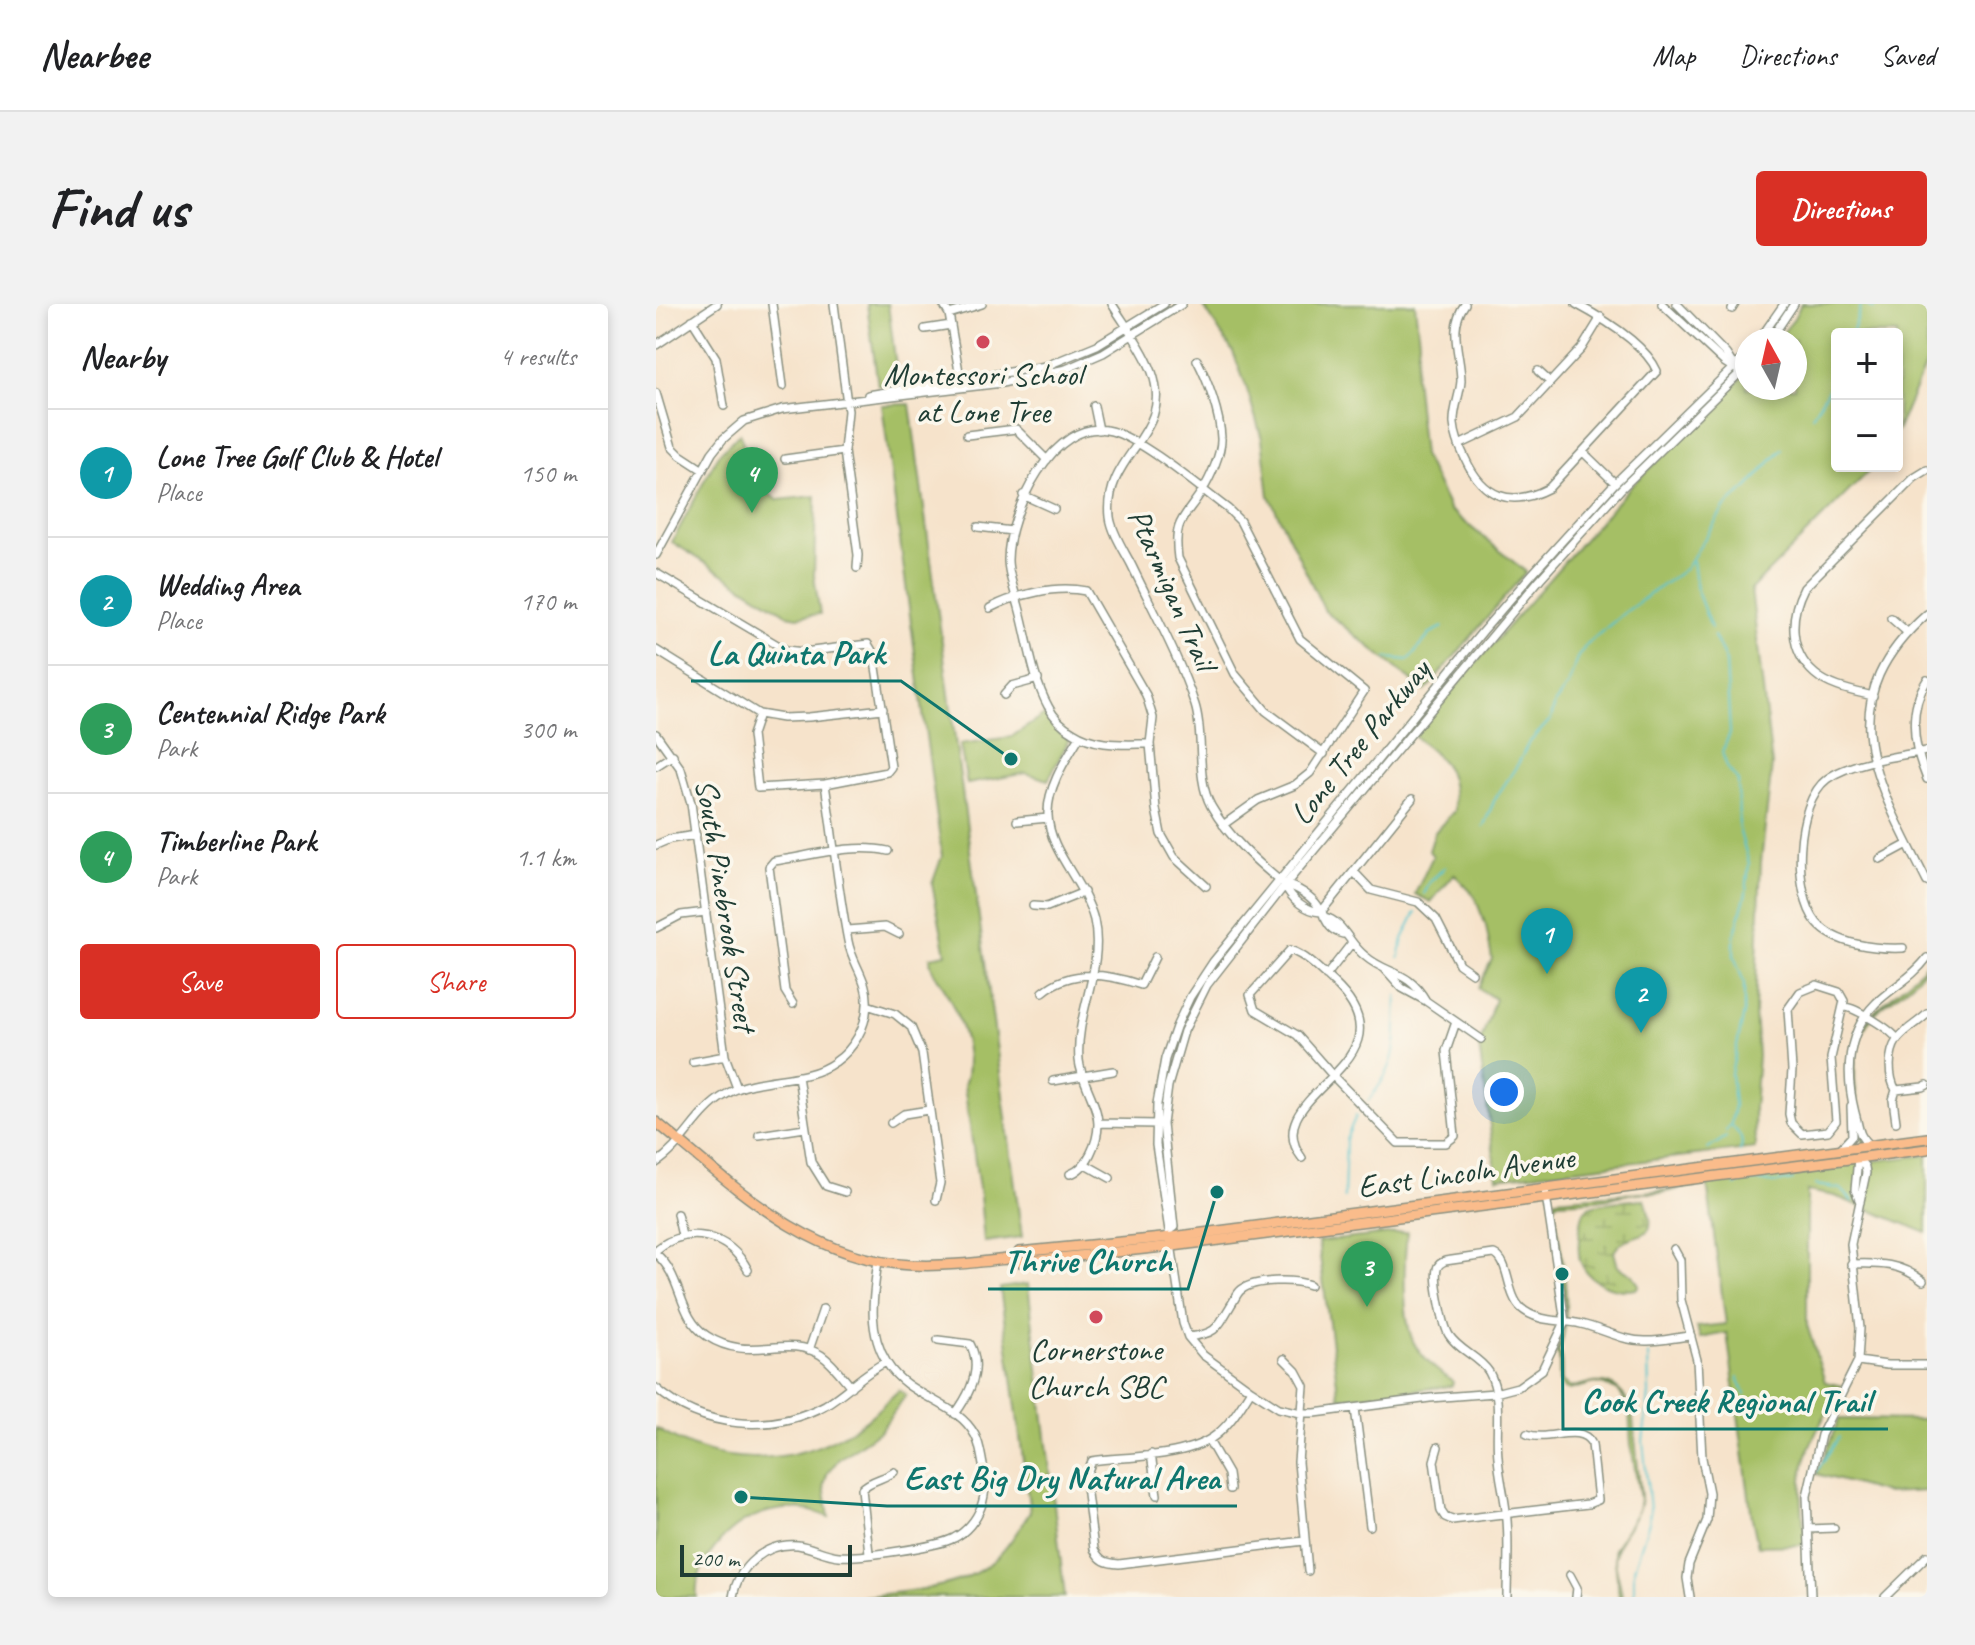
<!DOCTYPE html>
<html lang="en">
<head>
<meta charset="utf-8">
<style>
	:root { --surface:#fff; --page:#f2f2f2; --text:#202124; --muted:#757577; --line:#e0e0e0; --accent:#d93025 }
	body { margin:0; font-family:Caveat,sans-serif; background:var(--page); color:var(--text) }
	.controls { position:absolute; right:24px; top:24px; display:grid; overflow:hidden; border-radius:8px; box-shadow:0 4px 12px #0003 }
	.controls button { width:72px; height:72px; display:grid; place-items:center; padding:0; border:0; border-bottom:2px solid var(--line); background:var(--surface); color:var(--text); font:40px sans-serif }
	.compass { position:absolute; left:1079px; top:24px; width:72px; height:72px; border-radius:50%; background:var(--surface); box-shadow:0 4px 12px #0003; rotate:352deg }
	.scale { position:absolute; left:24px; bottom:20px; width:172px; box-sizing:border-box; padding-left:8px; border:4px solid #1f3d34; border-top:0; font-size:22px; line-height:28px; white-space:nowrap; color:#1f3d34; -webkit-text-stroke:6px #fbf7ec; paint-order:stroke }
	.you { position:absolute; left:848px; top:788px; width:28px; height:28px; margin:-20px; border:6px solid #fff; border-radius:50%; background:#1a73e8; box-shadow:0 0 0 12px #1a73e833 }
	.badge { display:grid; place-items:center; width:52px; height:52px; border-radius:50%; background:var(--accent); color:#fff; font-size:26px; font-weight:700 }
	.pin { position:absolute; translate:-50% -66px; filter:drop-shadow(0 2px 4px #0008) }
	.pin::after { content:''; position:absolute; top:42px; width:28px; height:24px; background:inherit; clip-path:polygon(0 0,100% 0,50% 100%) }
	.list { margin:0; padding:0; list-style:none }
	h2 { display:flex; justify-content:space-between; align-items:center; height:104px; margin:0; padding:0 32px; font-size:34px }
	h2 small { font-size:26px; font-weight:400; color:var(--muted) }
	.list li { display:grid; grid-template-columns:52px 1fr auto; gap:24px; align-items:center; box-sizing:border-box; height:128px; padding:0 32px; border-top:2px solid var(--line) }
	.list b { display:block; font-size:30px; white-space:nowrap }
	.list p { margin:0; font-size:26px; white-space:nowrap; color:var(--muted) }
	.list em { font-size:26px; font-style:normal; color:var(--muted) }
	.actions { display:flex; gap:16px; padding:24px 32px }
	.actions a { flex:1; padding:18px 0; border:2px solid var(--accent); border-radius:8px; text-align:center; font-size:28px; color:var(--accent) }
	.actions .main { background:var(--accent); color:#fff }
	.map { position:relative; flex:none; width:1271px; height:1293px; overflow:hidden; border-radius:8px }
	header { display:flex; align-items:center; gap:48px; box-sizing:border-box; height:112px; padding:0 40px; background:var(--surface); border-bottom:2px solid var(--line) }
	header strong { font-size:38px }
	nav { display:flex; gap:44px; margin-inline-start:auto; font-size:28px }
	.intro { display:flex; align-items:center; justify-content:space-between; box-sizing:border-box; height:192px; padding:0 48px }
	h1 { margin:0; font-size:56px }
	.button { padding:20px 36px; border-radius:8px; background:var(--accent); color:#fff; font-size:28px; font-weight:700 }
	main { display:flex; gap:48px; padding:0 48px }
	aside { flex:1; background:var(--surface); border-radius:8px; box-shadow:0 4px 12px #0003 }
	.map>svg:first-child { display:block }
</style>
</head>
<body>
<header>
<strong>Nearbee</strong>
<nav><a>Map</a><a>Directions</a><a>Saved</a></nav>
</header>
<div class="intro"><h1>Find us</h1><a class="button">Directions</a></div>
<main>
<aside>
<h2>Nearby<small>4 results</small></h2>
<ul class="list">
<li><span class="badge" style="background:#0f9aa8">1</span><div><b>Lone Tree Golf Club &amp; Hotel</b><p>Place</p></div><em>150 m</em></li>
<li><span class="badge" style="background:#0f9aa8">2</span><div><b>Wedding Area</b><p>Place</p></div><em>170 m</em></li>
<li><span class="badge" style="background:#2e9e5b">3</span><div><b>Centennial Ridge Park</b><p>Park</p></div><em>300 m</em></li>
<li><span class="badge" style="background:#2e9e5b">4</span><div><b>Timberline Park</b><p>Park</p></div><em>1.1 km</em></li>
</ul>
<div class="actions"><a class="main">Save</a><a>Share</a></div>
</aside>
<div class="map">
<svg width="1271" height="1293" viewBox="0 0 1271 1293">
	<defs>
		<pattern id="wetland-marsh" width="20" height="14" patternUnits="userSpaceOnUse" patternTransform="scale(2)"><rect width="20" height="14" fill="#a5bf65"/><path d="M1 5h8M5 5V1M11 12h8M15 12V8" fill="none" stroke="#869c54"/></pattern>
	</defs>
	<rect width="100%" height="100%" fill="#fbf7ec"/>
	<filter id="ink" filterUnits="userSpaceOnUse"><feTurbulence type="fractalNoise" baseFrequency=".0125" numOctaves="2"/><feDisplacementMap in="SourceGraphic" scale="16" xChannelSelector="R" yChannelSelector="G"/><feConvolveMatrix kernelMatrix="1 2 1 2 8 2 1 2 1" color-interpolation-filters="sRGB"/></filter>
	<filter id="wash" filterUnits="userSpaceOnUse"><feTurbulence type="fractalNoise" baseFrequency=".006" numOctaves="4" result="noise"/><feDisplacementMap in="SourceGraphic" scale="32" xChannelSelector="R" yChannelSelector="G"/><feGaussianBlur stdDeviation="1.8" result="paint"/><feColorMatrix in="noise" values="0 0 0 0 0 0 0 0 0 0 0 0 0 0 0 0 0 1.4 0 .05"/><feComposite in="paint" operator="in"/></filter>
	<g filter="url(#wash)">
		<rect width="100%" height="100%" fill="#f6e3cb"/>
		<!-- green -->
		<path fill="#a5bf65" stroke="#627e4c" stroke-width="2" d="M 211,0 L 232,0 L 242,78 L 222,82 Z
			M 546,0 L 759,0 L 763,37 L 759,72 L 767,151 L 794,206 L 870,268 L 769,387 L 669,307 L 613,192 L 606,135 L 590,82 L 577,48 Z
			M 1145,0 L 1271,0 L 1271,57 L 1241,127 L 1241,30 L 1181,30 L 1181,162 L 1218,162 L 1095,285 L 1116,461 L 1105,558 L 1099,708 L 1102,752 L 1098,804 L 1099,844 L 841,874 L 823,742 L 839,695 L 822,684 L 836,655 L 830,622 L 818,591 L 798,570 L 775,598 L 759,590 L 777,552 L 773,547 L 779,528 L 798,507 C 798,462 790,459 757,431 L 973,184 L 1091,69 L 1091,84 L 1139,84 L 1139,36 L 1121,36 L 1137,16 Z
			M 254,100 L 366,933 L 328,938 L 324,892 L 308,781 C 320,750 302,710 287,682 C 280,671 274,666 274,653 L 290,650 L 276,580 L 286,552 L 226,101 Z
			M 84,129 L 99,180 L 122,196 L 160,192 L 158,272 L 164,310 L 142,313 L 132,311 L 16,238 L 62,151 Z
			M 390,410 L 413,436 L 392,476 L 370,469 L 311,480 L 304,440 L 355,433 Z
			M 1271,658 C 1264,677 1242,690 1227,702 C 1181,740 1202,806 1215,856 L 1208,858 L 1271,851 L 1271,929 L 1179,892 L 1151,887 L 1151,1021 L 1169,1078 L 1186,1082 C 1172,1107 1155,1132 1148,1161 C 1143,1185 1147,1217 1150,1241 L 1102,1242 L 1096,1214 L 1071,1029 L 1044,1034 L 1041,1023 L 1070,1020 L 1051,879 L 1005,889 L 978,889 L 942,896 L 902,898 L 898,902 C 904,947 920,1006 902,1049 L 905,1051 L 906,1077 L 914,1084 C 943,1075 961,1074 976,1105 L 985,1193 C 984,1217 960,1230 959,1253 C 959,1266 965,1280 966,1293 L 963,1293 L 958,1245 L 982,1207 L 984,1195 L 975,1141 L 973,1105 L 963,1087 L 946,1080 L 939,1079 L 913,1086 L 908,1085 L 903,1077 L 903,1053 L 900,1050 L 908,1027 L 909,1008 L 897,899 L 900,895 L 1013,886 L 1050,877 L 1211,856 C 1202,811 1180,746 1217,709 C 1235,691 1255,678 1271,658 Z
			M 751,928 C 748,955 746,1013 757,1037 C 766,1055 781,1067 797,1078 L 796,1082 L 683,1094 L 662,938 Z
			M 372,980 L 409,1293 L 205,1293 C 251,1286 312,1287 345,1249 C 356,1237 365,1222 374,1208 L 344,984 Z
			M 243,1086 L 250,1091 L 224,1127 L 183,1155 L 171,1170 L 168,1181 L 173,1213 C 127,1193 80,1211 53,1252 C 45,1264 39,1278 41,1293 L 0,1293 L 0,1124 C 60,1163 133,1164 195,1126 C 213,1116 228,1100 243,1086 Z
			M 1183,1115 L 1271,1116 L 1271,1187 L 1230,1189 L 1161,1170 Z"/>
		<!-- wetland -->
		<path fill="url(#wetland-marsh)" stroke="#627e4c" stroke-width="2" d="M 988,895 C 1009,945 973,921 958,948 L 962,963 L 977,971 L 983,981 L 980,985 C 959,989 931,978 924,956 C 921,944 923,931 925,919 C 926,913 927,906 933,903 C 945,897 974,897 988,895 Z"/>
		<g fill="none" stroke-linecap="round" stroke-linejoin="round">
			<!-- stream -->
			<path stroke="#57c4cd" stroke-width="2" d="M 1208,0 L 1218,5
				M 1196,30 L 1206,0
				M 1156,112 L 1181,71
				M 1037,257 L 1041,287 L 1055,324
				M 1058,332 L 1070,357 L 1074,429 L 1066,448 L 1071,463 L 1082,477 L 1083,525 L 1093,559 L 1090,589 L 1078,633 L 1078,652 L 1088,679 L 1088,709 L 1075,770 L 1078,801 L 1075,820 L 1070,827
				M 731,354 L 753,356 L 775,329 L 787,323
				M 827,523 L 839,495 L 862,460 L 872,440 L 895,415 L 899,399 L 912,381 L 921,354 L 931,340 L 968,309 L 1030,264 L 1068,204 L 1092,183 L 1126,145
				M 768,590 L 774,578 L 789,563
				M 743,654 L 747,635 L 760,608
				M 712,797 C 746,754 738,742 741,691
				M 1075,821 C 1083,829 1089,836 1084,847
				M 1052,845 L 1070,833
				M 1087,876 L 1119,879 L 1137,876
				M 1160,881 L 1185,885 L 1196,897
				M 1080,882 L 1084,879
				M 688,894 L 690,835 L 700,812
				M 1208,900 L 1210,903
				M 1082,1073 L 1089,1091
				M 1161,1167 L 1183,1133
				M 978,1293 L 978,1265 L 993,1218 L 994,1206 L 987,1137 L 993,1090 L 992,1051"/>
		</g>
	</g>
	<g filter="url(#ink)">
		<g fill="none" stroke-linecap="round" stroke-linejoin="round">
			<!-- minor casing -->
			<g stroke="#8a9080" stroke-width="10">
				<path id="minor" d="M 116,0 L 127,82
					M 178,0 L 192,107 L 188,147 L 202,251 L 201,264
					M 287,0 L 293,10 L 305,79
					M 456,0 C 469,21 487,44 496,68 C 519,132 447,149 454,213 C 456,229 469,248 476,262 C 498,308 523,353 539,401 C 549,432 539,473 555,502 C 573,534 601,558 629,581 C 635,595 650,607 665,608
					M 809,0 C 791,25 805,50 805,77 C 804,91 797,106 798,120 C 799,131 804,144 809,154 C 827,194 855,204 893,184 L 1001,67 C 989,39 946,14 920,0
					M 1006,0 L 1068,58 L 1079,65
					M 1021,0 L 1070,50 L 1077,61
					M 1076,5 L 1079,0
					M 293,10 L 326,0
					M 36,16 L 60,54 L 68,102
					M 269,25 L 295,21
					M 1103,36 L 1128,0
					M 1114,36 L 1138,0
					M 0,41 L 61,0
					M 541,56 C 552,77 564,110 565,134 C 566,148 554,175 546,187 C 528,215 517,216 522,254 L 579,370 L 610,407 L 668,450
					M 882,67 L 894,78
					M 0,89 L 16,143 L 24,151 L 47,166
					M 212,91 L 390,62 L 441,41 L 508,0
					M 438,102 L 443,126
					M 311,131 L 360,125 L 391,156
					M 803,141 L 862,113 L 926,44 L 945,13
					M 927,148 L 959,179
					M 129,155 L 188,147
					M 367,191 L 398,205
					M 322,223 L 356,227
					M 0,251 L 56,149 L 67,135 L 88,117 L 126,105 L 346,79 L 410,65 L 447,49 L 526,0
					M 0,269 L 130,346 L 148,348 L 212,340 L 218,350 L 235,463 L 231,468 L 169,480 L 102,484 L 96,431 L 103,410
					M 334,304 C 361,290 400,281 430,287 L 490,391 L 497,414 L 494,440 L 500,505 L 505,530 L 518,553 L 550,582
					M 1271,310 C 1169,400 1222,479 1271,578
					M 1235,314 L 1251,328
					M 0,346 L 103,410 L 127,414 L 153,413 L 227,405
					M 1271,376 C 1251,407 1258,444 1271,475
					M 348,391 L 356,382 L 382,375
					M 1217,392 C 1197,387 1174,383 1159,370 C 1132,347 1134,311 1148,284 L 1258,174 L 1271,166
					M 0,430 L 25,465 L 35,499 L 69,752 L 81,784
					M 494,440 C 467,440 440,443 417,428 C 406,422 398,414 392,402 C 376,373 372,335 363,303 C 359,288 352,270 352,256 C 352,210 397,111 455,127 C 486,135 544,184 572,205 L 584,217 L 644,335 L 708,387 L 654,469 L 639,481 L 602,496 L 567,521
					M 0,462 L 17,451
					M 361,517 L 392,514
					M 0,541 L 14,535 L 40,531
					M 1224,555 L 1252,540
					M 698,568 L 715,586 L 762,598 L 780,615 L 803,660 L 816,669
					M 629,581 C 640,582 656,593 662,602 C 671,614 670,626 687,630
					M 377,602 L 391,603 L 428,588
					M 665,608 L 756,495
					M 668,613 C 687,617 693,640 709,652 C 732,672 752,665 770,697
					M 0,624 L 25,611 L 50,608
					M 191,626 L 229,623 L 243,630
					M 1247,644 C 1220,645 1180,641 1161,619 C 1136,589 1139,499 1171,475 C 1194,458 1242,452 1271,447
					M 728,664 L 746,684 L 770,697 L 825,735
					M 670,672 L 695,640
					M 1161,681 L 1183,688 L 1188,697 L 1175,754 L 1180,817 L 1172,827 L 1146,830 L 1135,819 L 1133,810 L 1136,766 L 1132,705 L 1144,688 Z
					M 387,688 C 416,664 451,670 485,681 L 499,653
					M 137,700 L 129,687 L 113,563 L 118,557 C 154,552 197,539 232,547
					M 211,701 L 239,710 L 255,723 L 266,749 L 284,879 L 280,896
					M 1189,703 C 1200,704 1236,726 1241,735
					M 1271,710 C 1262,719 1248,726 1241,736 C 1232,749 1232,773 1240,786 L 1267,783 L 1271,781
					M 37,758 L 69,752
					M 142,772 L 155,858 L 170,882 L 189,888
					M 397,777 L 457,767
					M 1240,818 L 1237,796 L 1240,786
					M 235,819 L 248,810 L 273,806
					M 443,819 L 501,820
					M 103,831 L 149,824
					M 1213,841 C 1202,832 1203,822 1199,809 C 1189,770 1190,729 1220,699 C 1237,683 1257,673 1271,654
					M 1185,844 L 1196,832 L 1195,802
					M 646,854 C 597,789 765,760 678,679 C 664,666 651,652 634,646 L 594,691 L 599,706 L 641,731 L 678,773 L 742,839 L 790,839 L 799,832 L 790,747 L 800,718
					M 1202,854 L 1199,886 L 1204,898
					M 0,859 C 28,841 40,808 69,791 C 103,770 147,781 179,758 C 198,745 210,723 211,701 C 213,676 196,660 192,637 C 182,586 177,532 169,480
					M 429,860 L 454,874
					M 414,870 C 431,865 442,838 442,820 C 442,799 425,778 423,756 C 419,709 449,664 438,616 C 428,577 393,548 392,511 C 391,483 410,455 424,432
					M 889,885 L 909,1018 L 886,1066 L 862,1083 L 839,1089 L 774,1094 L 659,1109 L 645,1109 L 623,1104 L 595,1086 L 547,1051 L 532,1033 L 527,1019 L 500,841 L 501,800 L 509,755 L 520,723 L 534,693 L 557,658 L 826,328 L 877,269 L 959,179 L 1091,50
					M 21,910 L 26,932
					M 515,925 L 518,923 L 507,820 L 512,782 L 528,727 L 551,681 L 629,581 L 884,275 L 965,185 L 1091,62
					M 1018,945 L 1024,956 L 1025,996 L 1041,1056 L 1046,1154 L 1053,1189 L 1051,1216 L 1033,1260 L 1031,1274 L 1034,1293
					M 0,946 C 32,920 73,930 92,966
					M 0,950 C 27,972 21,1012 51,1032 C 94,1060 129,1029 165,1051 C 177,1059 186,1072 195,1083
					M 1195,960 C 1224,959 1244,959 1267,977
					M 532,1033 C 560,1030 561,1025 575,1001 C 578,997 581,989 585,986 C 599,975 638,975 654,981
					M 282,1036 L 314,1040 C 327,1064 314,1090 299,1110
					M 153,1046 L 167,1005
					M 628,1055 L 640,1067 L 648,1082 L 642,1158 L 652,1267
					M 1202,1057 L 1231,1061 L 1271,1061
					M 0,1084 C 46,1125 116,1130 169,1101 C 191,1088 207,1069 230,1058
					M 595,1086 C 585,1102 575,1119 560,1131 C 531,1154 471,1152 436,1157 L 429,1174 L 438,1245 C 444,1257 450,1259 463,1260 L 648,1237
					M 699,1104 L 714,1222
					M 553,1137 L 572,1170 L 574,1185
					M 782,1143 L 778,1157 L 785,1207 L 789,1213 L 796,1216 L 932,1200 L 942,1196 L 936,1140 C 924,1117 891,1139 871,1130
					M 495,1150 L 501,1191
					M 1153,1225 L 1178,1224
					M 213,1249 L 206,1185 C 214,1176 228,1175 238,1168
					M 914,1271 L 921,1284 L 920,1293
					M 77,1293 C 82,1262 110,1238 142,1241 C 156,1243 169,1251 183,1252 C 203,1254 281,1243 298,1234 C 310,1228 320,1216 325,1203 C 330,1189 330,1175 327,1161 C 325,1151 324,1140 319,1131 C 301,1097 252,1094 231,1059 C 211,1027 217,992 222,957
					M 851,1293 C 851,1265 854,1235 850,1207 C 848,1189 843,1171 842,1153 C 839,1126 847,1093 833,1068 C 823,1052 803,1047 793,1031 C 787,1021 778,975 781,965 C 782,960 785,959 789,957 L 838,950 C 854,957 850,990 865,1004 C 882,1019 905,1015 925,1020 C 947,1025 968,1038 992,1037 C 1006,1037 1021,1033 1035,1032
					M 1155,1293 L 1151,1192 L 1165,1131 L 1202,1057 L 1204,1024 L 1195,940 L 1210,869 L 1209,863 L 1202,854
					M 1229,1293 L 1271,1252"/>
			</g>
			<!-- major casing -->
			<g stroke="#8a9080" stroke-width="12">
				<path id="major" d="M 0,818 C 77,881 151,956 255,961 C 290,963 324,958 359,954 L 364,958 L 517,942 L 1271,845
					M 359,954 L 363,948 L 516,933 L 1271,834"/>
			</g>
			<!-- minor -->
			<use href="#minor" stroke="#fff" stroke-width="7"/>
			<!-- major -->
			<use href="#major" stroke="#fabc8b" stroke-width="9"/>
		</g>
	</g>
	<!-- markers -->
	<g fill="#d1495b" stroke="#fbf7ec" stroke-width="3">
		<circle cx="327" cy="38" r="8"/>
		<circle cx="440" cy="1013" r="8"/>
	</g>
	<g text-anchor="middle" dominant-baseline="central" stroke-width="7" stroke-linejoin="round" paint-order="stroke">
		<!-- poi labels -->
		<g font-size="32" fill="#1f3d34" stroke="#fbf7ec">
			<text x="327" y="70">Montessori School<tspan x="327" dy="37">at Lone Tree</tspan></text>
			<text x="440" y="1045">Cornerstone<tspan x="440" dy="37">Church SBC</tspan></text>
		</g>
		<!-- street labels -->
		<g font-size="32" fill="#1f3d34" stroke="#fbf7ec">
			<text transform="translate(516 285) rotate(66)">Ptarmigan Trail</text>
			<text transform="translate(704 438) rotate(-51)">Lone Tree Parkway</text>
			<text transform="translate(70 601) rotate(81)">South Pinebrook Street</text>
			<text transform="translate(810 868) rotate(-8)">East Lincoln Avenue</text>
		</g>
	</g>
	<!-- callouts -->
	<path fill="none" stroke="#0f766e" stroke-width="3" d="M355 455L245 377H35M561 888L532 985H332M906 970L907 1125H1232M85 1193L231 1202H581"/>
	<g fill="#0f766e" stroke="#fbf7ec" stroke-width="3">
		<circle cx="355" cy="455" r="8"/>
		<circle cx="561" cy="888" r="8"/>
		<circle cx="906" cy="970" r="8"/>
		<circle cx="85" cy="1193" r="8"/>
	</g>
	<g font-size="34" text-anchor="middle" font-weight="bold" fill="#0f766e" stroke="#fbf7ec" stroke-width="7" stroke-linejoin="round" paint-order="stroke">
		<text x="140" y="360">La Quinta Park</text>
		<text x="432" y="968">Thrive Church</text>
		<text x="1070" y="1108">Cook Creek Regional Trail</text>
		<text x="406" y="1185">East Big Dry Natural Area</text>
	</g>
</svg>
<div class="controls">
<button>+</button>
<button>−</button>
</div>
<svg class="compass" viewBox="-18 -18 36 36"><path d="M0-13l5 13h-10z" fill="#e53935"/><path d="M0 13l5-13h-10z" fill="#757577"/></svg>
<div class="scale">200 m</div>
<div class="you"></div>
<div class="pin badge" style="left:891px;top:670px;background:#0f9aa8">1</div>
<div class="pin badge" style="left:985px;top:729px;background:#0f9aa8">2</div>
<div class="pin badge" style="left:711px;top:1003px;background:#2e9e5b">3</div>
<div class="pin badge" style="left:96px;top:209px;background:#2e9e5b">4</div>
</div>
</main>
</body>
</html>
